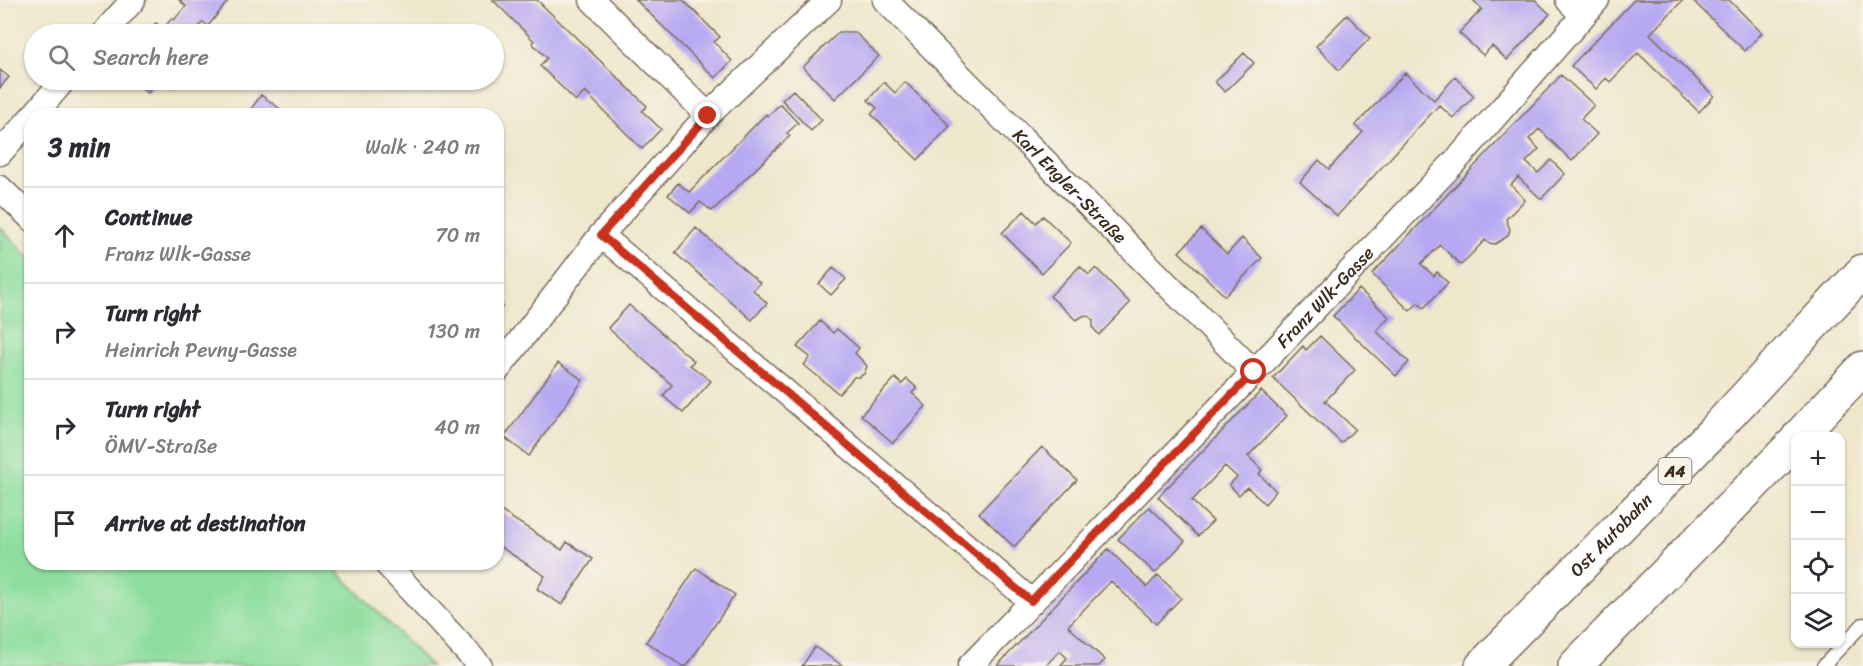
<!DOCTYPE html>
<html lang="en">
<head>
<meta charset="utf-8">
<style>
	:root { --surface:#fff; --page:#f2f2f3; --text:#2b2b33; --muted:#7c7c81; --line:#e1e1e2 }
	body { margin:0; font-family:Sriracha,sans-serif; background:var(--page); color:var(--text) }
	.controls { position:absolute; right:18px; bottom:18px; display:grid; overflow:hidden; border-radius:12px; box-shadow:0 2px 4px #0004 }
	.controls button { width:54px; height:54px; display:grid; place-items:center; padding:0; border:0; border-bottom:2px solid var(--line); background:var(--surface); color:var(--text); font:30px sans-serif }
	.stop { position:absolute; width:18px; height:18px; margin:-14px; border:4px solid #c8321e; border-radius:50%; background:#fff }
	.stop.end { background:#c8321e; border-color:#fff; box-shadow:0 2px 6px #0008 }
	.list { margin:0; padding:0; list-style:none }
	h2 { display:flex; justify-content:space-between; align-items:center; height:78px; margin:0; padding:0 24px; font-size:26px }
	h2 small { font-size:20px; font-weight:400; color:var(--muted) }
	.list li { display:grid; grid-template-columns:39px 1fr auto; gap:18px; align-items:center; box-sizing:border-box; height:96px; padding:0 24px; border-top:2px solid var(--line) }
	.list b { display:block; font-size:22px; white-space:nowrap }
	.list p { margin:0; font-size:20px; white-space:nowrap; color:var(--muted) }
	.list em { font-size:20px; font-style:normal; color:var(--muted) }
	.icon { flex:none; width:33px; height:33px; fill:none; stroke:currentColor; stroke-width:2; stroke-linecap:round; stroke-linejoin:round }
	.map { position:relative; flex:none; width:1863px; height:666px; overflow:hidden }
	.search { position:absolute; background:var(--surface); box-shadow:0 2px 4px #0004; left:24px; top:24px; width:480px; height:66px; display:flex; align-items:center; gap:15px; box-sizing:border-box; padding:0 21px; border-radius:33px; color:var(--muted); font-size:22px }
	.panel { position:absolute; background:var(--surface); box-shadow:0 2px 4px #0004; left:24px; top:108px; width:480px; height:462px; border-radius:24px }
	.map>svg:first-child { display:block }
</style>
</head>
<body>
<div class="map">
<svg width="1863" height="666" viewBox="0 0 1863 666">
	<rect width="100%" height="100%" fill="#f7f3e8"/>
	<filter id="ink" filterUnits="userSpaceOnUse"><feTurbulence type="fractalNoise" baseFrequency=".0167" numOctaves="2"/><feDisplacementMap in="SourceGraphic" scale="12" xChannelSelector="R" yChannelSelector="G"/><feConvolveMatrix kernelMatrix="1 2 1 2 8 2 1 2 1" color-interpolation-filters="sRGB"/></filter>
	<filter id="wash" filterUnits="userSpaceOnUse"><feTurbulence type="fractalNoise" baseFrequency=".008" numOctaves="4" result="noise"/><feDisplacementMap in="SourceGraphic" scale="24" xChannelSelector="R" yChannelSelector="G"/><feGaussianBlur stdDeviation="1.35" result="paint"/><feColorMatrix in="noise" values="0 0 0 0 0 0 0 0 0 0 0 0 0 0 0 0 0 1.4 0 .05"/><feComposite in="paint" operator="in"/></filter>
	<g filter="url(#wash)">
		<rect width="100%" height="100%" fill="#efe7cc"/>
		<!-- green -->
		<path fill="#8dde9e" stroke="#64845e" stroke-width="1.5" d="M 0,227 L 31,260 L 32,562 L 329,563 L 431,666 L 0,666 Z"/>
		<g id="blocks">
			<!-- building -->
			<path fill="#b6a8f2" d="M 179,0 L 229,0 L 208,26 L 203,22 L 193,34 L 146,34 L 156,23 L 163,29 L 172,18 L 174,20 L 186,6 Z
				M 493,0 L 537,0 L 647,106 L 642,111 L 661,129 L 642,149 L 585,92 L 576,101 L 540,66 L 547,58 L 532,43 L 534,41 Z
				M 636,0 L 683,0 L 720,37 L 714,42 L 732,61 L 715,78 Z
				M 1473,0 L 1535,0 L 1550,14 L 1507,60 L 1492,46 L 1483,55 L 1459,33 L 1482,9 Z
				M 1634,0 L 1683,0 L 1650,34 L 1714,96 L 1699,112 L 1638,53 L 1610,82 L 1606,78 L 1596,89 L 1571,66 Z
				M 1692,0 L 1729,0 L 1762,33 L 1745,51 Z
				M 1347,15 L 1370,38 L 1339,70 L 1316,46 Z
				M 839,32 L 855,32 L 879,56 L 835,99 L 803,67 Z
				M 1244,53 L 1254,63 L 1225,92 L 1215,82 Z
				M 0,70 L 9,77 L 0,88 Z
				M 1405,73 L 1434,100 L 1455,77 L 1474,96 L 1453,118 L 1439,105 L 1337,216 L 1300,182 L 1319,160 L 1329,169 L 1363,132 L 1355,126 Z
				M 1561,75 L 1594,105 L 1581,119 L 1597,134 L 1572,161 L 1539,129 L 1529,139 L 1539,149 L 1526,162 L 1538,173 L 1551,160 L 1565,174 L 1541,199 L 1518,177 L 1511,185 L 1525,200 L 1506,219 L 1510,229 L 1508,236 L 1495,244 L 1488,243 L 1485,240 L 1461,265 L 1440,245 L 1421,264 L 1434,276 L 1437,272 L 1448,283 L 1424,308 L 1418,303 L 1410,311 L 1372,274 Z
				M 140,80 L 158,80 L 148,93 L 136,83 Z
				M 162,80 L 179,80 L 172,88 Z
				M 884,82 L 895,93 L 905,82 L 950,126 L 918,160 L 871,114 L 877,108 L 868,100 Z
				M 793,90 L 822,120 L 811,131 L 782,100 Z
				M 261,95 L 290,116 L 246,116 Z
				M 780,104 L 798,123 L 787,133 L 790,136 L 712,211 L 700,202 L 690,213 L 668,195 L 678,183 L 689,192 L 766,114 L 768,116 Z
				M 1024,211 L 1036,223 L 1043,216 L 1071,243 L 1042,273 L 1002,233 Z
				M 696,228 L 760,283 L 753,290 L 767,303 L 752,320 L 675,253 Z
				M 1201,229 L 1227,254 L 1242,238 L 1262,258 L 1225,296 L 1179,252 Z
				M 1080,266 L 1089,275 L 1096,268 L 1130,303 L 1099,335 L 1093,328 L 1093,320 L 1090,317 L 1085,315 L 1076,320 L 1050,296 Z
				M 833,268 L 846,279 L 831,295 L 819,284 Z
				M 1359,289 L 1389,317 L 1376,331 L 1409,362 L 1396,376 L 1333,316 Z
				M 496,290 L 501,294 L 497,298 L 502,304 L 502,307 L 496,316 Z
				M 629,305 L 694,361 L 690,365 L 711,381 L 683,413 L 663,396 L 672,385 L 608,328 Z
				M 820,321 L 833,333 L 837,329 L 859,348 L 855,353 L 867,366 L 864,374 L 859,377 L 854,377 L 839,394 L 804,365 L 810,357 L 797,347 Z
				M 1320,336 L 1355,370 L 1325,401 L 1355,429 L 1341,443 L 1273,378 L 1303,346 L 1306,350 Z
				M 558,363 L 583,380 L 529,456 L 504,437 Z
				M 895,378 L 902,384 L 907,379 L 917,388 L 912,393 L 926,406 L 893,443 L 861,415 Z
				M 1261,391 L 1287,416 L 1248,456 L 1262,470 L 1259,474 L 1276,491 L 1265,504 L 1247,487 L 1239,495 L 1229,485 L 1237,477 L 1225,466 L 1192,501 L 1213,521 L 1198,536 L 1158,497 Z
				M 1042,447 L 1077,480 L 1014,547 L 979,513 Z
				M 1149,507 L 1185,541 L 1155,573 L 1118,539 Z
				M 496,508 L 562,550 L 567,542 L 593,559 L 562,605 L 537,589 L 545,576 L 496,544 Z
				M 1108,549 L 1147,587 L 1158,575 L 1181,598 L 1156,624 L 1111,581 L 1068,626 L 1105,660 L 1099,666 L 1060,666 L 1067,658 L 1060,651 L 1045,666 L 997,666 Z
				M 696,568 L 735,595 L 687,666 L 682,666 L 646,642 Z
				M 815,647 L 843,666 L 802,666 Z"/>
		</g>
	</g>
	<g filter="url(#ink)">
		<use href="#blocks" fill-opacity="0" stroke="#7a6c5b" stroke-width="1.5"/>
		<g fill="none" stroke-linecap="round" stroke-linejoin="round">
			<!-- lane casing -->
			<g stroke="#7a6c5b" stroke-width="15">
				<path id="lane" d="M 1823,666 L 1863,624"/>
			</g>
			<!-- street casing -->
			<g stroke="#7a6c5b" stroke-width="27">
				<g id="street">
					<path d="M 592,0 L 708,115"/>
					<path id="s1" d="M 885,0 L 1254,372"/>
					<path d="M 1568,0 L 1582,15"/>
					<path d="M 103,34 L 133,0"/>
					<path d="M 33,116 L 64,80"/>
					<path d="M 0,153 L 32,117"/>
					<path d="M 0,188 L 32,219"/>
					<path d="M 601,235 L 1031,601"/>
					<path d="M 496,372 L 601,235 L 708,115 L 829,0"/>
					<path d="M 385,562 L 480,666"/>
					<path id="s2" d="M 970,666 L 1254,372 L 1463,153 L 1597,0"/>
				</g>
			</g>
			<!-- highway casing -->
			<g stroke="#7a6c5b" stroke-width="36">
				<g id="highway">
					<path d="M 1799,436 L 1863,368"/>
					<path id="s3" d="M 1482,666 L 1712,433 L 1863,271"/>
					<path d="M 1575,666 L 1796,441"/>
				</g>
			</g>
			<!-- lane -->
			<use href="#lane" stroke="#fff" stroke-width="12"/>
			<!-- street -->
			<use href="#street" stroke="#fff" stroke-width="24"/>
			<!-- highway -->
			<use href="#highway" stroke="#fff" stroke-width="33"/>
		</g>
	</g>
	<g fill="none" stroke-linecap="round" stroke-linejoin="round" filter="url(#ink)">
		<!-- route -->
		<path stroke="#c8321e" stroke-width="8" d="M 708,116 L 601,235 L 1031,601 L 1254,372"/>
	</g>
	<g text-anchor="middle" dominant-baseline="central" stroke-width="4.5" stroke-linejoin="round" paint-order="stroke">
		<!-- shield labels -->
		<rect fill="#f7f3e8" stroke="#73665b" stroke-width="1.5" x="1658.5" y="458" width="33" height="26" rx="4.5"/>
		<g font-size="16" font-weight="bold" fill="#3b2a1e">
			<text x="1675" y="471">A4</text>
		</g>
		<!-- street labels -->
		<g font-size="18" fill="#3b2a1e" stroke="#f7f3e8">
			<text stroke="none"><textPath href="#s1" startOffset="262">Karl Engler-Straße</textPath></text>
			<text stroke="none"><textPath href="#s2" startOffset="512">Franz Wlk-Gasse</textPath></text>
			<text stroke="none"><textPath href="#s3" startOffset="184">Ost Autobahn</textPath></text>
		</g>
	</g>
</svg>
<div class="controls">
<button>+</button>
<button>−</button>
<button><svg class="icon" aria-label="locate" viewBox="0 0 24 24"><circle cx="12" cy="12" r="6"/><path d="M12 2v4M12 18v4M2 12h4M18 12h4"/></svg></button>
<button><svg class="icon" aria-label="layers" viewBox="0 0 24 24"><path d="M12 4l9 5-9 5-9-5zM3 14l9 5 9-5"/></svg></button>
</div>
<div class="stop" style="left:1254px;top:372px"></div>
<div class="stop end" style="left:708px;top:116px"></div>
<div class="search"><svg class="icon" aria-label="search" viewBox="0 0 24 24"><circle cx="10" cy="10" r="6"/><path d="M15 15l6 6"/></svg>Search here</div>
<section class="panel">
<h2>3 min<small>Walk · 240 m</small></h2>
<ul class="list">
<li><svg class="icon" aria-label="ahead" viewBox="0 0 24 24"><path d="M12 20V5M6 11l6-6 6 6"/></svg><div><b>Continue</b><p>Franz Wlk-Gasse</p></div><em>70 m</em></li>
<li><svg class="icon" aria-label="right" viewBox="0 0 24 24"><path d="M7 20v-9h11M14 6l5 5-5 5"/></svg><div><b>Turn right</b><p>Heinrich Pevny-Gasse</p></div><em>130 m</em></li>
<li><svg class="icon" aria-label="right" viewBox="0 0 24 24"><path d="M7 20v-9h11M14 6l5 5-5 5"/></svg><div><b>Turn right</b><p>ÖMV-Straße</p></div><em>40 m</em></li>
<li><svg class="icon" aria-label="arrive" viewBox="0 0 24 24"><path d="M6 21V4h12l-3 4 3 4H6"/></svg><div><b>Arrive at destination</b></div></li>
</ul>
</section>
</div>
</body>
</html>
